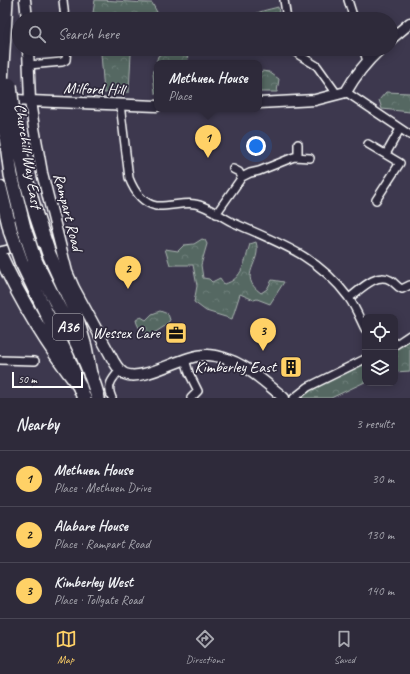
<!DOCTYPE html>
<html lang="en">
<head>
<meta charset="utf-8">
<style>
	:root { --surface:#2e2a3a; --page:#363242; --text:#f1f3f6; --muted:#a7a7af; --line:#494654; --accent:#ffd166 }
	body { margin:0; font-family:Caveat,sans-serif; background:var(--page); color:var(--text) }
	.controls { position:absolute; right:12px; bottom:12px; display:grid; overflow:hidden; border-radius:8px; box-shadow:0 2px 10px #0003 }
	.controls button { width:36px; height:36px; display:grid; place-items:center; padding:0; border:0; border-bottom:1px solid var(--line); background:var(--surface); color:var(--text); font:20px sans-serif }
	.scale { position:absolute; left:12px; bottom:10px; width:71px; box-sizing:border-box; padding-left:4px; border:2px solid #fff; border-top:0; font-size:11px; line-height:14px; white-space:nowrap; color:#fff; -webkit-text-stroke:3px #2f2a3d; paint-order:stroke }
	.you { position:absolute; left:256px; top:146px; width:14px; height:14px; margin:-10px; border:3px solid #fff; border-radius:50%; background:#1a73e8; box-shadow:0 0 0 6px #1a73e833 }
	.badge { display:grid; place-items:center; width:26px; height:26px; border-radius:50%; background:var(--accent); color:#111; font-size:13px; font-weight:700 }
	.pin { position:absolute; translate:-50% -33px; filter:drop-shadow(0 1px 2px #0008) }
	.pin::after { content:''; position:absolute; top:21px; width:14px; height:12px; background:inherit; clip-path:polygon(0 0,100% 0,50% 100%) }
	.popup { position:absolute; left:154px; top:60px; width:108px; height:52px; box-sizing:border-box; display:grid; place-content:center; border-radius:8px; background:var(--surface); filter:drop-shadow(0 1px 3px #0005); font-size:13px; white-space:nowrap; color:var(--muted) }
	.popup b { font-size:15px; color:var(--text) }
	.popup::after { content:''; position:absolute; left:50%; top:100%; margin-left:-8px; border:8px solid transparent; border-top-color:var(--surface) }
	.list { margin:0; padding:0; list-style:none }
	h2 { display:flex; justify-content:space-between; align-items:center; height:52px; margin:0; padding:0 16px; font-size:17px }
	h2 small { font-size:13px; font-weight:400; color:var(--muted) }
	.list li { display:grid; grid-template-columns:26px 1fr auto; gap:12px; align-items:center; box-sizing:border-box; height:56px; padding:0 16px; border-top:1px solid var(--line) }
	.list b { display:block; font-size:15px; white-space:nowrap }
	.list p { margin:0; font-size:13px; white-space:nowrap; color:var(--muted) }
	.list em { font-size:13px; font-style:normal; color:var(--muted) }
	.icon { flex:none; width:22px; height:22px; fill:none; stroke:currentColor; stroke-width:2; stroke-linecap:round; stroke-linejoin:round }
	.map { position:relative; flex:none; width:410px; height:398px; overflow:hidden }
	.search { position:absolute; background:var(--surface); box-shadow:0 2px 10px #0003; left:12px; right:12px; top:12px; height:44px; display:flex; align-items:center; gap:10px; box-sizing:border-box; padding:0 14px; border-radius:22px; color:var(--muted); font-size:15px }
	.sheet { height:220px; background:var(--surface) }
	nav { display:flex; justify-content:space-around; align-items:center; box-sizing:border-box; height:56px; border-top:1px solid var(--line); background:var(--surface); font-size:11px; color:var(--muted) }
	nav a { display:grid; justify-items:center; gap:2px }
	nav .on { color:var(--accent) }
	.map>svg:first-child { display:block }
</style>
</head>
<body>
<div class="map">
<svg width="410" height="398" viewBox="0 0 410 398">
	<defs>
		<pattern id="forest-crowns" width="20" height="18" patternUnits="userSpaceOnUse"><rect width="20" height="18" fill="#546862"/><path d="M2 6a3 3 0 1 1 6 0M12 15a3 3 0 1 1 6 0" fill="none" stroke="#6e7f7a"/></pattern>
	</defs>
	<rect width="100%" height="100%" fill="#3d384e"/>
	<filter id="ink" filterUnits="userSpaceOnUse"><feTurbulence type="fractalNoise" baseFrequency=".025" numOctaves="2"/><feDisplacementMap in="SourceGraphic" scale="8" xChannelSelector="R" yChannelSelector="G"/><feConvolveMatrix kernelMatrix="1 2 1 2 8 2 1 2 1" color-interpolation-filters="sRGB"/></filter>
	<g filter="url(#ink)">
		<!-- forest -->
		<path fill="url(#forest-crowns)" stroke="#aab4b0" d="M 95,0 C 114,0 133,3 152,3 L 158,14 L 153,19 L 92,19 Z
			M 278,7 L 280,19 L 249,19 C 256,11 268,10 278,7 Z
			M 99,49 L 128,49 L 131,54 L 129,92 L 104,93 L 101,53 Z
			M 164,49 L 187,49 L 188,63 L 157,63 L 157,93 L 155,93 L 153,74 L 158,56 L 164,52 Z
			M 262,71 L 269,72 L 279,79 L 277,92 L 259,92 L 259,74 Z
			M 386,92 L 410,93 L 410,112 L 382,109 L 379,100 Z
			M 202,239 L 205,240 L 207,244 L 201,265 L 203,278 L 209,279 L 212,282 L 220,278 L 224,284 C 243,280 245,260 250,244 L 256,242 C 263,263 236,275 261,293 L 267,289 L 272,280 L 284,282 L 270,304 L 257,299 L 254,300 L 240,294 L 232,319 L 206,311 L 194,302 L 197,286 L 193,265 L 170,265 L 165,249 L 178,251 L 184,245 L 194,244 Z
			M 160,311 L 168,314 L 170,320 L 165,326 L 151,335 C 142,332 138,329 136,320 L 141,317 L 146,320 L 152,314 Z
			M 410,338 L 410,371 L 395,372 L 395,347 Z
			M 365,362 L 365,382 L 331,398 L 300,398 L 303,394 L 310,389 Z"/>
		<g fill="none" stroke-linecap="round" stroke-linejoin="round">
			<!-- street casing -->
			<g stroke="#fff" stroke-width="10">
				<path id="street" d="M 63,0 L 65,19
					M 284,0 L 287,19
					M 348,0 L 354,19
					M 294,49 L 299,55 L 317,66 L 337,94
					M 363,49 L 367,61
					M 29,65 L 62,62 L 66,60 L 67,49
					M 346,92 L 410,135
					M 120,104 L 129,178 C 134,191 142,203 156,206 C 169,207 183,202 195,204 C 209,206 222,218 234,223 C 279,243 318,256 348,297 C 355,306 360,319 365,329
					M 368,144 L 400,163 L 376,200
					M 386,154 L 400,129
					M 298,157 L 298,144
					M 233,169 L 239,172 L 242,177
					M 216,214 L 242,177 L 250,173 L 259,171 L 294,157 L 310,158
					M 0,251 L 44,241
					M 349,298 C 359,291 376,272 390,280 C 395,282 396,287 402,289 L 410,285
					M 395,345 L 410,335
					M 185,359 L 189,373 L 198,391 L 191,398
					M 0,360 L 35,361
					M 112,398 C 106,386 112,379 120,370
					M 294,398 L 308,387 L 365,359"/>
			</g>
			<!-- secondary casing -->
			<g stroke="#fff" stroke-width="13">
				<path id="secondary" d="M 25,0 L 27,19
					M 391,39 L 410,23
					M 28,49 L 30,101 L 34,128 L 42,173 L 67,272 L 74,288 L 113,360 C 116,365 119,371 125,374 C 145,382 183,354 208,355 C 239,357 261,379 284,398
					M 5,99 L 30,101 L 157,106
					M 259,103 L 315,100 L 346,92 C 356,74 365,63 380,49"/>
			</g>
			<!-- highway casing -->
			<g stroke="#fff" stroke-width="16">
				<path id="highway" d="M 1,83 L 6,0
					M 13,113 L 26,179 L 36,215 L 49,254 L 74,309 L 85,347 L 90,374
					M 3,114 L 11,175 L 24,228
					M 0,188 L 11,233
					M 0,255 C 21,302 48,346 80,387
					M 34,258 C 54,303 86,351 98,398
					M 21,261 L 67,356 L 84,398"/>
			</g>
			<!-- street -->
			<use href="#street" stroke="#2f2a3d" stroke-width="7"/>
			<!-- secondary -->
			<use href="#secondary" stroke="#2f2a3d" stroke-width="10"/>
			<!-- highway -->
			<use href="#highway" stroke="#2f2a3d" stroke-width="13"/>
			<!-- highway-bridge casing -->
			<g stroke="#fff" stroke-width="16" stroke-linecap="butt">
				<path id="highway-bridge" d="M 1,83 L 3,114
					M 10,85 L 13,113
					M 24,228 L 34,258
					M 11,233 L 21,261"/>
			</g>
			<!-- highway-bridge -->
			<use href="#highway-bridge" stroke="#2f2a3d" stroke-width="13"/>
		</g>
	</g>
	<!-- icons -->
	<defs>
		<g id="office-square" transform="scale(1.15)"><rect x="-9" y="-9" width="18" height="18" rx="4" fill="#ffd166" stroke="#2f2a3d"/><path d="M-6-3h4V-5.5h4V-3h4V5H-6ZM-1-4.5V-3h2v-1.5ZM-6 0V1H6V0Z" fill="#111"/></g>
		<g id="building-square" transform="scale(1.15)"><rect x="-9" y="-9" width="18" height="18" rx="4" fill="#ffd166" stroke="#2f2a3d"/><path d="M-4-6H4V6H1V3H-1V6H-4ZM-2.5-4.3h1.7v1.8h-1.7ZM.8-4.3h1.7v1.8H.8ZM-2.5-1h1.7V.8h-1.7ZM.8-1h1.7V.8H.8Z" fill="#111"/></g>
	</defs>
	<g fill-rule="evenodd">
		<use href="#office-square" x="176" y="333"/>
		<use href="#building-square" x="291" y="367"/>
	</g>
	<g text-anchor="middle" dominant-baseline="central" stroke-width="3.5" stroke-linejoin="round" paint-order="stroke">
		<!-- shield labels -->
		<rect fill="#2f2a3d" stroke="#c1bfc5" stroke-width="1" x="53" y="314" width="30" height="26" rx="3"/>
		<g font-size="15" font-weight="bold" fill="#fff">
			<text x="68" y="327">A36</text>
		</g>
		<!-- street labels -->
		<g font-size="16" fill="#fff" stroke="#2f2a3d">
			<text transform="translate(94 89) rotate(2)">Milford Hill</text>
			<text transform="translate(28 156) rotate(81)">Churchill Way East</text>
			<text transform="translate(68 212) rotate(76)">Rampart Road</text>
		</g>
		<!-- poi labels -->
		<g font-size="16" fill="#fff" stroke="#2f2a3d" text-anchor="end">
			<text x="160" y="333">Wessex Care</text>
			<text x="276" y="367">Kimberley East</text>
		</g>
	</g>
</svg>
<div class="controls">
<button><svg class="icon" aria-label="locate" viewBox="0 0 24 24"><circle cx="12" cy="12" r="6"/><path d="M12 2v4M12 18v4M2 12h4M18 12h4"/></svg></button>
<button><svg class="icon" aria-label="layers" viewBox="0 0 24 24"><path d="M12 4l9 5-9 5-9-5zM3 14l9 5 9-5"/></svg></button>
</div>
<div class="scale">50 m</div>
<div class="you"></div>
<div class="pin badge" style="left:208px;top:158px">1</div>
<div class="popup"><b>Methuen House</b>Place</div>
<div class="pin badge" style="left:128px;top:289px">2</div>
<div class="pin badge" style="left:263px;top:351px">3</div>
<div class="search"><svg class="icon" aria-label="search" viewBox="0 0 24 24"><circle cx="10" cy="10" r="6"/><path d="M15 15l6 6"/></svg>Search here</div>
</div>
<section class="sheet">
<h2>Nearby<small>3 results</small></h2>
<ul class="list">
<li><span class="badge">1</span><div><b>Methuen House</b><p>Place · Methuen Drive</p></div><em>30 m</em></li>
<li><span class="badge">2</span><div><b>Alabare House</b><p>Place · Rampart Road</p></div><em>130 m</em></li>
<li><span class="badge">3</span><div><b>Kimberley West</b><p>Place · Tollgate Road</p></div><em>140 m</em></li>
</ul>
</section>
<nav>
<a class="on"><svg class="icon" aria-label="map" viewBox="0 0 24 24"><path d="M3 6l6-2 6 2 6-2v14l-6 2-6-2-6 2zM9 4v14M15 6v14"/></svg>Map</a>
<a><svg class="icon" aria-label="directions" viewBox="0 0 24 24"><path d="M12 3l9 9-9 9-9-9zM9 14v-3h6M13 9l2 2-2 2"/></svg>Directions</a>
<a><svg class="icon" aria-label="saved" viewBox="0 0 24 24"><path d="M7 4h10v16l-5-4-5 4z"/></svg>Saved</a>
</nav>
</body>
</html>
